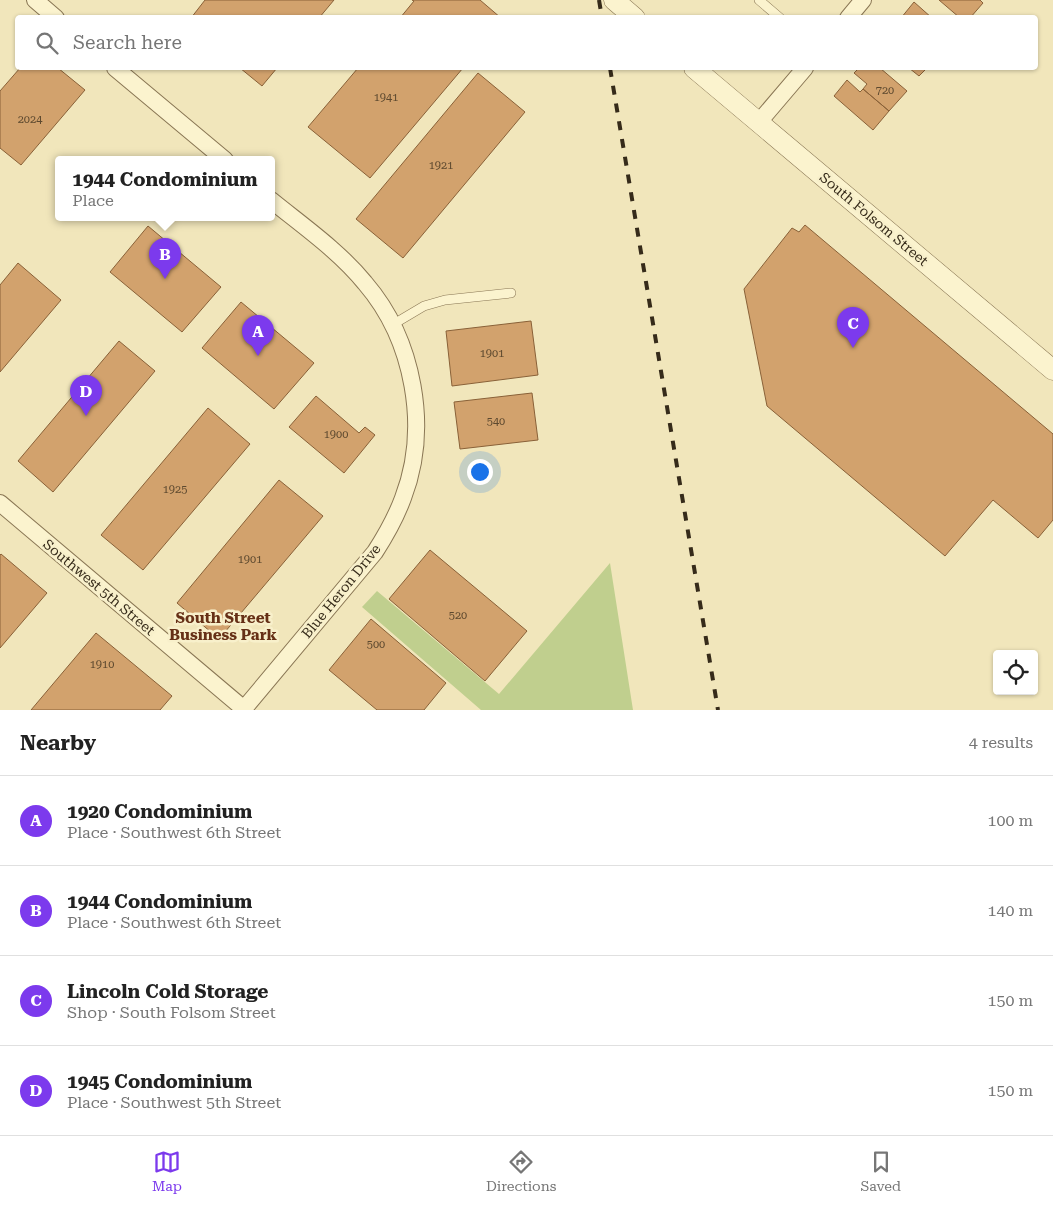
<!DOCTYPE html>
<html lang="en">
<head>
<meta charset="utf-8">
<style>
	:root { --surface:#fff; --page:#f6f6f6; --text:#222; --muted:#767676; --line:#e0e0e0; --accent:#7c3aed }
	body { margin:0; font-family:"Roboto Serif",serif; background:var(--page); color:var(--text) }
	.controls { position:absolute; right:15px; bottom:15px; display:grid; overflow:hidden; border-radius:5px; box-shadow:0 1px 4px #0004 }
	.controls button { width:45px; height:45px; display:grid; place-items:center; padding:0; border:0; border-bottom:1px solid var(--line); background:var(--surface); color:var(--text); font:25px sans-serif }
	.you { position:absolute; left:479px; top:471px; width:18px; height:18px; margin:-12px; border:4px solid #fff; border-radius:50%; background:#1a73e8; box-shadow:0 0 0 8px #1a73e833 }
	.badge { display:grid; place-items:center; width:32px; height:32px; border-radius:50%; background:var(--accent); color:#fff; font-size:16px; font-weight:700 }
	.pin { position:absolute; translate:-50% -41px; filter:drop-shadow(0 1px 2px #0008) }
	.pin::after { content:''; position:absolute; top:26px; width:18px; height:15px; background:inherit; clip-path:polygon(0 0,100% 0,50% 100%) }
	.popup { position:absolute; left:55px; top:156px; width:220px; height:65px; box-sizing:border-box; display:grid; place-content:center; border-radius:5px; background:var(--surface); filter:drop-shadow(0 1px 4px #0005); font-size:16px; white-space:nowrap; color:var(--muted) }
	.popup b { font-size:19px; color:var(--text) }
	.popup::after { content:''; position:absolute; left:50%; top:100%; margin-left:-10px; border:10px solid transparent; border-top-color:var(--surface) }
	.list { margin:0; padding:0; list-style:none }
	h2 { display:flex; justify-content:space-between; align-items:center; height:65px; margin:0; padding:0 20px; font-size:21px }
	h2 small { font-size:16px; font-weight:400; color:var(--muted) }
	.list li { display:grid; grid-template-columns:32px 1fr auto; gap:15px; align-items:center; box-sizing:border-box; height:90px; padding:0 20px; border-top:1px solid var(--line) }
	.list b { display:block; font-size:19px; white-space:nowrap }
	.list p { margin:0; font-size:16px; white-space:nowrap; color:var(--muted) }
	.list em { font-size:16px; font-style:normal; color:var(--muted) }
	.icon { flex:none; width:28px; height:28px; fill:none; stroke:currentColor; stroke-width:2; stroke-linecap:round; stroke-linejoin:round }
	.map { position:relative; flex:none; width:1053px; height:710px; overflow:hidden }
	.search { position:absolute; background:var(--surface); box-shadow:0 1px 4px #0004; left:15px; right:15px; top:15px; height:55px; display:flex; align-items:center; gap:12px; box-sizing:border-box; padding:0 18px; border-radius:5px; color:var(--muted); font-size:19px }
	.sheet { height:425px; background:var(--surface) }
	nav { display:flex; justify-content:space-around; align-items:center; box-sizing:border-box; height:70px; border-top:1px solid var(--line); background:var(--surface); font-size:14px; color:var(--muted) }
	nav a { display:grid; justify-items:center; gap:2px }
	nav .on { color:var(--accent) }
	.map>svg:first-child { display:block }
</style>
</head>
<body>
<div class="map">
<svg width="1053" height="710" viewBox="0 0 1053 710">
	<rect width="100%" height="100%" fill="#f1e6bb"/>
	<!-- green -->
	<path fill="#c0cf8e" d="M 610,563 L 633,710 L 481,710 L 362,607 L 377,591 L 499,694 Z"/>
	<!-- building -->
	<path fill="#d2a26d" stroke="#896138" d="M 205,0 L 334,0 L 319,18 L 191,18 Z
		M 412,0 L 480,0 L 501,18 L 400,18 L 414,1 Z
		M 939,0 L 980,0 L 983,3 L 970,18 L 960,18 Z
		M 914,2 L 932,18 L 901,18 Z
		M 20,68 L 58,68 L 85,90 L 21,165 L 0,148 L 0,91 Z
		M 240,68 L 277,68 L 262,86 Z
		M 358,68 L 463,68 L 370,178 L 308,127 Z
		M 859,68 L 880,68 L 907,91 L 889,111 L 863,89 L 867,84 L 854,73 Z
		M 909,68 L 927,68 L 919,76 Z
		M 478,73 L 525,112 L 403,258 L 356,219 Z
		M 847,80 L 860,92 L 863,89 L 889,111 L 873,130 L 834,96 Z
		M 805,225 L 1053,434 L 1053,520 L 1038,538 L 993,500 L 945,556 L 767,406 L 744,289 L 792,228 L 799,232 Z
		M 148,226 L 221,287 L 182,332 L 110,272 Z
		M 18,263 L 61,300 L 0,372 L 0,285 Z
		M 241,302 L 314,363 L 274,409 L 202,348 Z
		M 531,321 L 538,375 L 452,386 L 446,331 Z
		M 119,341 L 155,371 L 53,492 L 18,461 Z
		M 532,393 L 538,440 L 460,449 L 454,402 Z
		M 316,396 L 359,433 L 365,427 L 375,435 L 344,473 L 289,427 Z
		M 208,408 L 250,444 L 143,570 L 101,535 Z
		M 279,480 L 323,516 L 219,639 L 177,603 Z
		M 430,550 L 527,631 L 485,681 L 389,599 Z
		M 1,554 L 47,593 L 0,648 L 0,555 Z
		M 371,619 L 446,683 L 424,710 L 377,710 L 329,670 Z
		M 96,633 L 172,696 L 160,710 L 31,710 Z"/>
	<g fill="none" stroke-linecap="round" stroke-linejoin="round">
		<!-- service casing -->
		<g stroke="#897654" stroke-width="10">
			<path id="service" d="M 759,0 L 780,18
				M 392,325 L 424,306 L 445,300 L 511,293"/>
		</g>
		<!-- minor casing -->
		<g stroke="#897654" stroke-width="18">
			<path id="minor" d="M 35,0 L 56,18
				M 848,18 L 863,0
				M 115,68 L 225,160
				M 759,122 L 805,68
				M 0,503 L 244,709
				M 243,710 L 375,552 C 386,535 396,517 403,498 C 430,428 414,340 365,283 C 339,251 303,226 271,200"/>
		</g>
		<!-- tertiary casing -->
		<g stroke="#897654" stroke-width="21">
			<path id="tertiary" d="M 614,0 L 635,18
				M 694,68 L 1053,370"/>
		</g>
		<!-- service -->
		<use href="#service" stroke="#fbf3ce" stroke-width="9"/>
		<!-- minor -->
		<use href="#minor" stroke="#fbf3ce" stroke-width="16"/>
		<!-- tertiary -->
		<use href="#tertiary" stroke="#fbf3ce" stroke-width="20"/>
		<!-- rail -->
		<path stroke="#362b1a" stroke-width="4" stroke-dasharray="9 9" stroke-linecap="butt" d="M 599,0 L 602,18
			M 610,68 L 718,710"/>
	</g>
	<g text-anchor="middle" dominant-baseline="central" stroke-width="5" stroke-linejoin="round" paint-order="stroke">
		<!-- number labels -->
		<g font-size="11" fill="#5d492f">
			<text x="885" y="90">720</text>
			<text x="386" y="97">1941</text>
			<text x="30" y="119">2024</text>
			<text x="441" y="165">1921</text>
			<text x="492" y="353">1901</text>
			<text x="496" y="421">540</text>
			<text x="336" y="434">1900</text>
			<text x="175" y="489">1925</text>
			<text x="250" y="559">1901</text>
			<text x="458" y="615">520</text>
			<text x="376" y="644">500</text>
			<text x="102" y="664">1910</text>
		</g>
		<!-- street labels -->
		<g font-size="14" fill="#362b1a" stroke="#f8f0cb">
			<text transform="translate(874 219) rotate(40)">South Folsom Street</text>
			<text transform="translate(99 587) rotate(40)">Southwest 5th Street</text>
			<text transform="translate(341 591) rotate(-51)">Blue Heron Drive</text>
		</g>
		<!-- neighbourhood labels -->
		<g font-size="15" font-weight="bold" fill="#663016" stroke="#f8f0cb">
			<text x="223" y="618">South Street<tspan x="223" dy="17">Business Park</tspan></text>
		</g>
	</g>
</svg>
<div class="controls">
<button><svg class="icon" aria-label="locate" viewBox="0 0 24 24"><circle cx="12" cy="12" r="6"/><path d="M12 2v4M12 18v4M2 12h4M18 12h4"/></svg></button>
</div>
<div class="you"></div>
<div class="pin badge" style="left:258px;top:356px">A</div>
<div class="pin badge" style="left:165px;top:279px">B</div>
<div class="popup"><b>1944 Condominium</b>Place</div>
<div class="pin badge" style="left:853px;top:348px">C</div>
<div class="pin badge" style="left:86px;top:416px">D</div>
<div class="search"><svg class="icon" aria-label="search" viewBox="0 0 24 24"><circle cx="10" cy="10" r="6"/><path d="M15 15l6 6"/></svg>Search here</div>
</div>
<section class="sheet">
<h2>Nearby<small>4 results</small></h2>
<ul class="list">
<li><span class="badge">A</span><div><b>1920 Condominium</b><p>Place · Southwest 6th Street</p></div><em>100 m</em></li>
<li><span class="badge">B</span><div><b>1944 Condominium</b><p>Place · Southwest 6th Street</p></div><em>140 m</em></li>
<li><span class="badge">C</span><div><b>Lincoln Cold Storage</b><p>Shop · South Folsom Street</p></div><em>150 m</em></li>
<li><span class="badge">D</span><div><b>1945 Condominium</b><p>Place · Southwest 5th Street</p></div><em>150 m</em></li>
</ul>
</section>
<nav>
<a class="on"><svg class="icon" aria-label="map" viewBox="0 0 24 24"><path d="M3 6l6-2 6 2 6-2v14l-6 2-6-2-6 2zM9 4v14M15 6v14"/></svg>Map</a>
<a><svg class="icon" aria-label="directions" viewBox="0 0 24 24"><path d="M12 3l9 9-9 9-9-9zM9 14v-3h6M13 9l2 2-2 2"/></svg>Directions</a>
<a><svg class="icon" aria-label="saved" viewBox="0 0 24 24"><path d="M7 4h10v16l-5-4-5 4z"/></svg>Saved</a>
</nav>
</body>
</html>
